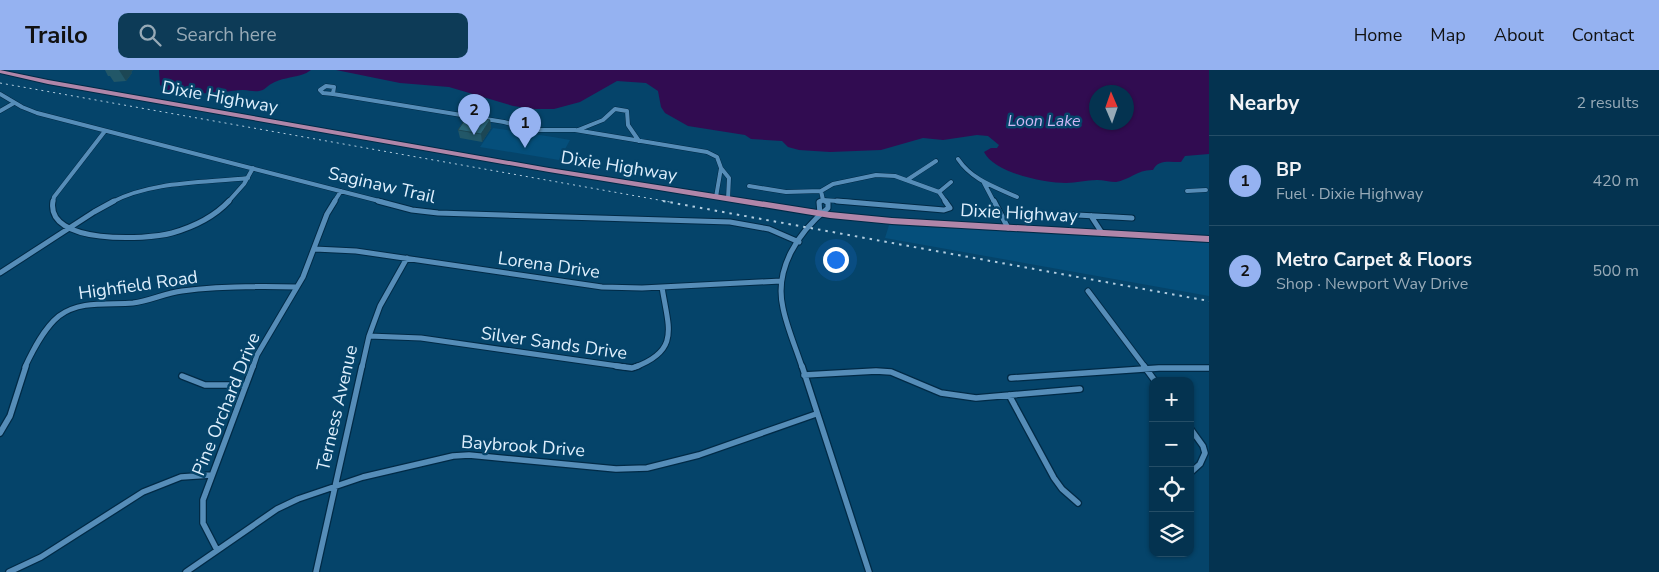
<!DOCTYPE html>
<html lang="en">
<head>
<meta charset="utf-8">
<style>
	:root { --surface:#043350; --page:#0d3b57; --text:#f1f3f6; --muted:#97aab7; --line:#254e67; --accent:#95b2f1 }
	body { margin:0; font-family:"Nunito Sans",sans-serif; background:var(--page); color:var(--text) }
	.controls { position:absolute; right:15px; bottom:15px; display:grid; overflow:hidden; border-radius:10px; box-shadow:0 1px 4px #0004 }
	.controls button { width:45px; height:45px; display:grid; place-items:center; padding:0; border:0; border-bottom:1px solid var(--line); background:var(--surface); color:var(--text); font:25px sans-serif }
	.compass { position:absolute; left:1089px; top:15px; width:45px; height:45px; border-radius:50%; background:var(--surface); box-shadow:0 1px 4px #0004; rotate:358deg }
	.you { position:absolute; left:835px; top:189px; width:18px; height:18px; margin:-12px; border:4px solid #fff; border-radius:50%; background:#1a73e8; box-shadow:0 0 0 8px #1a73e833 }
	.badge { display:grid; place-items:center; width:32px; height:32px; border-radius:50%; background:var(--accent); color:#111; font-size:16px; font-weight:700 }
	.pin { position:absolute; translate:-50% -41px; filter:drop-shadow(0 1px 2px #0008) }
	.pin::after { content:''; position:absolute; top:26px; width:18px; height:15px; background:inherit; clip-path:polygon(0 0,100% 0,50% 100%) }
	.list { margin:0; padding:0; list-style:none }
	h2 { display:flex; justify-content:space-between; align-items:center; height:65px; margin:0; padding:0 20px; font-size:21px }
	h2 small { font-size:16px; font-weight:400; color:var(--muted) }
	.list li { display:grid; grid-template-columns:32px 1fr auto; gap:15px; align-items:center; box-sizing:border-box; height:90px; padding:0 20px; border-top:1px solid var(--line) }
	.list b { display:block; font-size:19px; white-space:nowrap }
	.list p { margin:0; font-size:16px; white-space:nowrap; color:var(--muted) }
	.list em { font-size:16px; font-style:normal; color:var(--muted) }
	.icon { flex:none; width:28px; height:28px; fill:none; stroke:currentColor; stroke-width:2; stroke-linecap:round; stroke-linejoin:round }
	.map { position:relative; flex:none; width:1209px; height:502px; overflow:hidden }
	header { display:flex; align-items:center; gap:30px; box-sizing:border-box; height:70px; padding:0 25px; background:var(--accent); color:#111 }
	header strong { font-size:24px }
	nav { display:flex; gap:28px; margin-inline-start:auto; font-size:18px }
	.search { width:350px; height:45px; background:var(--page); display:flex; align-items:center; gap:12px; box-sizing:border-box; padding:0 18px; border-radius:10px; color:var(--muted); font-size:19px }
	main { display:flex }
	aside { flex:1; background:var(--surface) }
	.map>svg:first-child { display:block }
</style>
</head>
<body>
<header>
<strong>Trailo</strong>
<div class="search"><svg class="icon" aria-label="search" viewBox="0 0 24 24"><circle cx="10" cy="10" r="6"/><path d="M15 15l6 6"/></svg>Search here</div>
<nav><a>Home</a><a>Map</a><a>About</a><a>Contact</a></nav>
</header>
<main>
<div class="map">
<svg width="1209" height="502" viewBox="0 0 1209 502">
	<rect width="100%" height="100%" fill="#05446a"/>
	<!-- built -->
	<path fill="#054f7b" d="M 493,58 L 553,67 L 570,70 L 559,90 L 480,77 Z
		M 889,155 L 1209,173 L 1209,226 L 885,168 Z"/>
	<!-- water -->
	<path fill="#310c51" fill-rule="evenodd" d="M 159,0 L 311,0 C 308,2 305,4 301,5 C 291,8 281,8 271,14 C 266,17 265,20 259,21 C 253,22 249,20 243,20 C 224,21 174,30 160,15 Z
		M 336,0 L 1209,0 L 1209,84 L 1185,86 L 1181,92 C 1170,92 1158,89 1153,100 C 1139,99 1129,110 1116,112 C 1110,112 1103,110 1097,110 C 1086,110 1076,113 1066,113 C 1045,113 994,103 984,82 L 991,78 L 997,78 L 999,75 L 988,66 L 977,65 L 943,70 L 923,68 L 881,80 L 830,82 L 799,80 L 788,77 L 782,71 L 751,69 L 745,65 L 688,56 L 665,43 L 661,37 L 658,21 L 646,13 L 617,11 L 580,32 L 554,39 L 535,39 L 513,36 L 449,17 L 400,13 ZM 1096,22 L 1126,22 L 1126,52 L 1096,52 Z"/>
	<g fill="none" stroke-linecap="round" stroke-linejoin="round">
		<!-- minor-far2 casing -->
		<g stroke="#002a46" stroke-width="5">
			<path id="minor-far2" d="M 326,16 L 334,17 L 333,24 L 323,23 L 320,20 Z
				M 0,24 L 22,37 L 37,43 L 383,132
				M 333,24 L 504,52 L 534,60 L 575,60 L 707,82 L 717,87 L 721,98 L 716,127
				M 0,41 L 14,33
				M 578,60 L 603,50 L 615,39 L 627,41 L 628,55 L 639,71
				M 958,89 C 972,110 995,117 1017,127
				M 721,98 L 729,108 L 728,129
				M 907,110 L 936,91
				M 984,113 L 994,132
				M 749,116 L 786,122 L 821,121
				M 821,121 L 823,130 L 852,132
				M 821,121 L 833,114 L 876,105 L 895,106 L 939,122 L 946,132
				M 1187,121 L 1206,120
				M 939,122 L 951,112
				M 53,132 L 54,127 L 105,61
				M 112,132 C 152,111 204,113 248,108
				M 228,132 L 244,114 L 253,98
				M 334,132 L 341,121
				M 819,132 L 823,130 L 827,132"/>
		</g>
		<!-- minor-far1 casing -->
		<g stroke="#002a46" stroke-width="7">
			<path id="minor-far1" d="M 53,131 C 45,175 147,170 172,163 C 193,157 214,147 229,131
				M 378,131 L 412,140 L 438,143 L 730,152 L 769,159 L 799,172
				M 837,131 L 944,140 L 950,138 L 945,131
				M 994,131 L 1008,158
				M 820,144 L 819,132 L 821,131
				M 1059,144 L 1132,148
				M 1091,146 L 1102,163
				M 315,179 L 356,181 L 602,217 L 642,218 L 781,211
				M 0,203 L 94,142 L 114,131
				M 1088,221 L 1145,297
				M 369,266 L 421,268 L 625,297
				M 25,297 C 33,280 44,258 59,246 C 80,230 109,235 133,233 C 150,231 165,223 182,221 C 220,216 259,216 297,217
				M 253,297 L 257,285 L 303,207 L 327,144 L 335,131
				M 362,297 L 369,266 L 380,236 L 407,188
				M 635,297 C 681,280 668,257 662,217
				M 802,297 C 796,278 787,258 783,238 C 774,199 798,162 828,138 L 828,133 L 825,131"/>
		</g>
		<!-- minor casing -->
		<g stroke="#002a46" stroke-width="8">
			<path id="minor" d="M 616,296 L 632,298 L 638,296
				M 802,296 L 869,502
				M 1144,296 L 1155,311
				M 804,305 L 876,301 L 891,302 L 941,323 L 976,328 L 1080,319
				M 182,306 L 205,315 L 246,315
				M 1011,308 L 1159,298 L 1209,298
				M 1009,325 L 1054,408 L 1062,419 L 1078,433
				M 1190,358 L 1203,376 L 1205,383 L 1200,394 L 1190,403
				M 0,363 L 10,346 L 26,296
				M 217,480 L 203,453 L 203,430 L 253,296
				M 9,502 L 41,487 L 143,422 L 181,407 L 211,405
				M 186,502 L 277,439 L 298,429 L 363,407 L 453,386 L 469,385 L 616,399 L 647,398 L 699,385 L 816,344
				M 316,502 L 362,296"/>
		</g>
		<!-- primary casing -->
		<g stroke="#002a46" stroke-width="2">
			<path id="primary" d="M 0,0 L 48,10 L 549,98 L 830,142 L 892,148 L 1209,166 L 1209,172 L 892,154 L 830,148 L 549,102 L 48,14 L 0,3 Z"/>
		</g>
		<!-- minor-far2 -->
		<use href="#minor-far2" stroke="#568db8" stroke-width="4"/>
		<!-- minor-far1 -->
		<use href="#minor-far1" stroke="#568db8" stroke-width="5"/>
		<!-- minor -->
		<use href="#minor" stroke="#568db8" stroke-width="5.5"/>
		<!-- primary -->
		<use href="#primary" fill="#b086a9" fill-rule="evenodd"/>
		<!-- rail-far1 -->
		<path stroke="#b3cee0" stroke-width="1" stroke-dasharray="2 4" stroke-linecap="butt" d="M 0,13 L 670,132"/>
		<!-- rail -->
		<path stroke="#b3cee0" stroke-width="2" stroke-dasharray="2.5 5" stroke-linecap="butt" d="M 663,131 L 1209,231"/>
	</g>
	<!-- wall -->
	<path fill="#225768" d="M 105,0 L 133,0 L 131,2 L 132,3 L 126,11 L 114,12 L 110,6 L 108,6 Z
		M 490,50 L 491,58 L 482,72 L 460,68 L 458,60 L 474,53 Z"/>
	<!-- shaded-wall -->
	<path fill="#1c4755" d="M 119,0 L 133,0 L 131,2 L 132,3 L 126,11 Z
		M 490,50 L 491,58 L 482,72 L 481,64 Z"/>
	<!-- building -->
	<path fill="#286579" stroke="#1c4755" d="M 478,48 L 490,50 L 481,64 L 458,60 L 464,51 L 474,53 Z"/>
	<g text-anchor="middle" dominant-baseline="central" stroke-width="5" stroke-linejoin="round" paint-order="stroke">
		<!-- far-water labels -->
		<g font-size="16" font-style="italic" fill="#cfb6f3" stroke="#05446a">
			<text x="1044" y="51">Loon Lake</text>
		</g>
		<!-- street labels -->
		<g font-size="18" fill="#deeffd" stroke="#05446a">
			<text transform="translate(220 27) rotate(10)">Dixie Highway</text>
			<text transform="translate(619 96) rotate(9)">Dixie Highway</text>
			<text transform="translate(382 115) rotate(13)">Saginaw Trail</text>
			<text transform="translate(1019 143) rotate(3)">Dixie Highway</text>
			<text transform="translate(549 195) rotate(8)">Lorena Drive</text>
			<text transform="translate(138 215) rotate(-8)">Highfield Road</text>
			<text transform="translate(554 273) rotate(8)">Silver Sands Drive</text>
			<text transform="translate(226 334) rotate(-68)">Pine Orchard Drive</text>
			<text transform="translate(337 338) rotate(-77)">Terness Avenue</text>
			<text transform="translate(523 376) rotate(4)">Baybrook Drive</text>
		</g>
	</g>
</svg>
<div class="controls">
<button>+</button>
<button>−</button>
<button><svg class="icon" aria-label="locate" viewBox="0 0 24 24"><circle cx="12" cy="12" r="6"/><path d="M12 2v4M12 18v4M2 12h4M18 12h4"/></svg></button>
<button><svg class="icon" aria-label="layers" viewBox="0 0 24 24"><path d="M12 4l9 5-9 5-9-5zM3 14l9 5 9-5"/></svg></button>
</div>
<svg class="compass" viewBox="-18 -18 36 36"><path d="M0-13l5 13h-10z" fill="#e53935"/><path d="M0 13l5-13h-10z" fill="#97aab7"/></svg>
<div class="you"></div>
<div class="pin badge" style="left:525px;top:78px">1</div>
<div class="pin badge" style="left:474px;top:65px">2</div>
</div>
<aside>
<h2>Nearby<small>2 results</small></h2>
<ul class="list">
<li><span class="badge">1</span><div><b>BP</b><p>Fuel · Dixie Highway</p></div><em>420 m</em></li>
<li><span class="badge">2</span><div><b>Metro Carpet &amp; Floors</b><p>Shop · Newport Way Drive</p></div><em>500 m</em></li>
</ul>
</aside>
</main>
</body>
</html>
